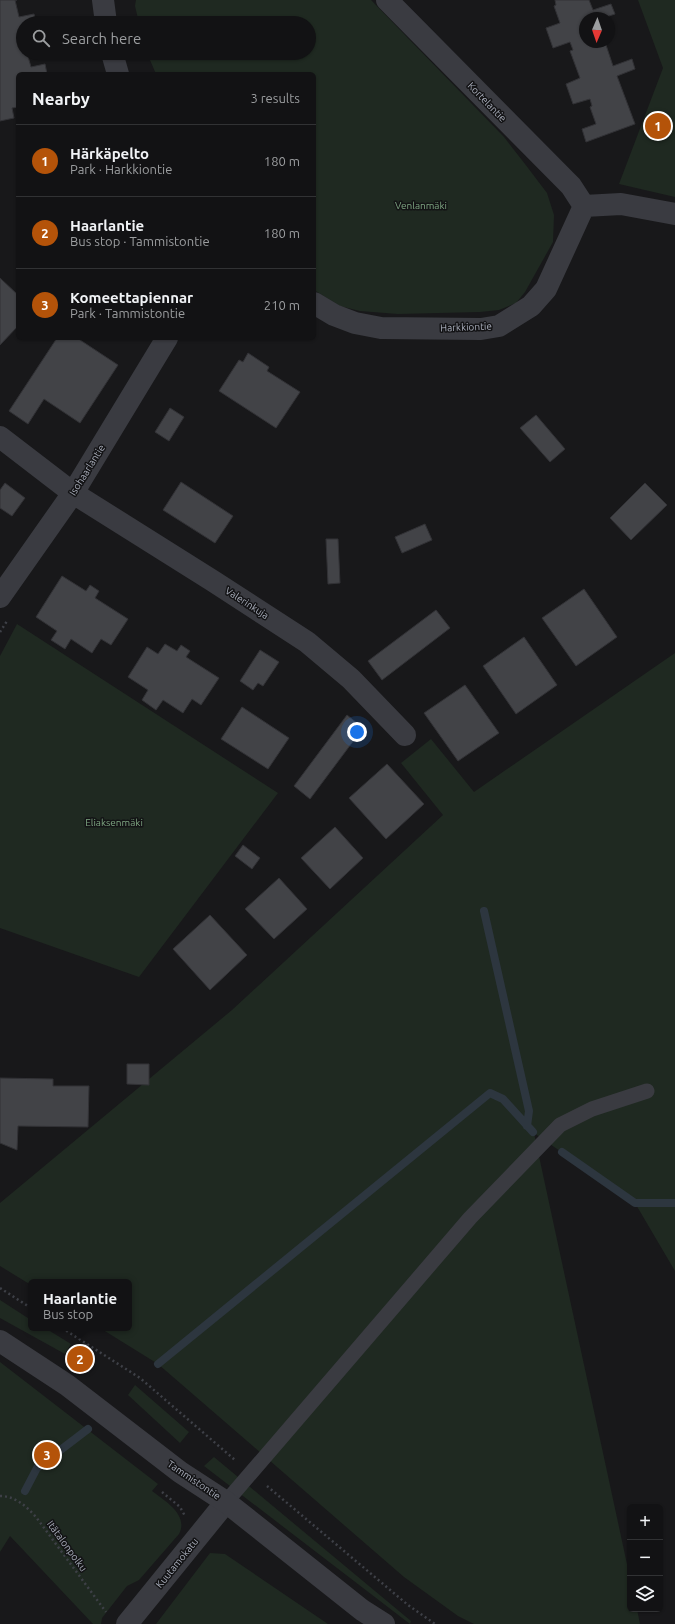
<!DOCTYPE html>
<html lang="en">
<head>
<meta charset="utf-8">
<style>
	:root { --surface:#121214; --page:#1b1b1d; --text:#f1f3f6; --muted:#9c9ea0; --line:#313234; --accent:#b45309 }
	body { margin:0; font-family:Ubuntu,sans-serif; background:var(--page); color:var(--text) }
	.controls { position:absolute; right:12px; bottom:12px; display:grid; overflow:hidden; border-radius:6px; box-shadow:0 1px 3px #0004 }
	.controls button { width:36px; height:36px; display:grid; place-items:center; padding:0; border:0; border-bottom:1px solid var(--line); background:var(--surface); color:var(--text); font:20px sans-serif }
	.compass { position:absolute; left:579px; top:12px; width:36px; height:36px; border-radius:50%; background:var(--surface); box-shadow:0 1px 3px #0004; rotate:182deg }
	.you { position:absolute; left:357px; top:732px; width:14px; height:14px; margin:-10px; border:3px solid #fff; border-radius:50%; background:#1a73e8; box-shadow:0 0 0 6px #1a73e833 }
	.badge { display:grid; place-items:center; width:26px; height:26px; border-radius:50%; background:var(--accent); color:#fff; font-size:13px; font-weight:700 }
	.pin { position:absolute; translate:-50% -50%; border:2px solid #fff; box-shadow:0 1px 4px #0006 }
	.popup { position:absolute; left:28px; top:1279px; width:104px; height:52px; box-sizing:border-box; display:grid; place-content:center; border-radius:6px; background:var(--surface); filter:drop-shadow(0 1px 3px #0005); font-size:13px; white-space:nowrap; color:var(--muted) }
	.popup b { font-size:15px; color:var(--text) }
	.popup::after { content:''; position:absolute; left:50%; top:100%; margin-left:-8px; border:8px solid transparent; border-top-color:var(--surface) }
	.list { margin:0; padding:0; list-style:none }
	h2 { display:flex; justify-content:space-between; align-items:center; height:52px; margin:0; padding:0 16px; font-size:17px }
	h2 small { font-size:13px; font-weight:400; color:var(--muted) }
	.list li { display:grid; grid-template-columns:26px 1fr auto; gap:12px; align-items:center; box-sizing:border-box; height:72px; padding:0 16px; border-top:1px solid var(--line) }
	.list b { display:block; font-size:15px; white-space:nowrap }
	.list p { margin:0; font-size:13px; white-space:nowrap; color:var(--muted) }
	.list em { font-size:13px; font-style:normal; color:var(--muted) }
	.icon { flex:none; width:22px; height:22px; fill:none; stroke:currentColor; stroke-width:2; stroke-linecap:round; stroke-linejoin:round }
	.map { position:relative; flex:none; width:675px; height:1624px; overflow:hidden }
	.search { position:absolute; background:var(--surface); box-shadow:0 1px 3px #0004; left:16px; top:16px; width:300px; height:44px; display:flex; align-items:center; gap:10px; box-sizing:border-box; padding:0 14px; border-radius:22px; color:var(--muted); font-size:15px }
	.panel { position:absolute; background:var(--surface); box-shadow:0 1px 3px #0004; left:16px; top:72px; width:300px; height:268px; border-radius:6px }
	.map>svg:first-child { display:block }
</style>
</head>
<body>
<div class="map">
<svg width="675" height="1624" viewBox="0 0 675 1624">
	<rect width="100%" height="100%" fill="#18181a"/>
	<!-- green -->
	<path fill="#1f2921" d="M 136,0 L 371,0 L 504,137 L 525,164 L 547,193 L 554,215 L 553,242 L 525,292 L 516,303 L 499,310 L 480,312 L 398,314 L 360,311 L 340,306 L 314,290 L 314,74 L 156,74 L 147,53 L 309,53 L 309,23 L 139,23 L 135,6 Z
		M 638,0 L 675,0 L 675,197 L 619,184 L 663,68 Z
		M 17,624 L 278,793 L 139,977 L 0,928 L 0,656 Z
		M 675,653 L 675,1271 L 635,1203 L 534,1133 L 630,1578 L 630,1609 L 637,1609 L 640,1624 L 474,1624 L 458,1616 L 404,1577 L 158,1364 L 100,1328 L 129,1328 L 129,1282 L 31,1282 L 31,1285 L 0,1266 L 0,1203 L 232,1010 L 443,815 L 401,763 L 431,739 L 474,792 Z
		M 0,1300 L 31,1320 L 31,1328 L 45,1328 L 71,1344 L 65,1354 L 0,1318 Z
		M 0,1362 L 158,1484 L 152,1491 C 165,1501 189,1515 179,1534 L 139,1580 L 127,1586 L 102,1618 L 101,1624 L 93,1624 L 10,1536 L 0,1552 Z
		M 135,1385 L 189,1432 L 180,1443 L 128,1395 Z
		M 214,1457 L 411,1621 L 410,1624 L 204,1466 Z
		M 210,1553 L 225,1554 L 328,1624 L 156,1624 Z"/>
	<g fill="none" stroke-linecap="round" stroke-linejoin="round">
		<!-- stream -->
		<path stroke="#2d363f" stroke-width="8" d="M 484,911 L 529,1111 L 527,1126
			M 562,1152 L 635,1203 L 675,1203
			M 158,1364 L 490,1093 L 503,1099 L 533,1132
			M 25,1491 L 37,1468 L 88,1429"/>
	</g>
	<!-- building -->
	<path fill="#424347" stroke="#323236" d="M 0,0 L 17,0 L 15,0 L 19,17 L 34,14 L 36,23 L 23,23 L 23,53 L 27,53 L 31,67 L 45,64 L 47,74 L 18,74 L 18,107 L 12,108 L 14,118 L 0,121 Z
		M 555,0 L 589,0 L 593,10 L 611,4 L 615,14 L 603,18 L 585,18 L 585,42 L 605,42 L 613,66 L 632,59 L 635,69 L 617,76 L 635,124 L 586,142 L 582,129 L 596,124 L 590,107 L 592,106 L 590,99 L 573,104 L 566,84 L 580,78 L 570,51 L 573,50 L 570,42 L 553,48 L 546,28 L 560,23 L 554,6 L 556,5 Z
		M 0,278 L 18,295 L 18,326 L 0,345 Z
		M 57,338 L 77,338 L 118,365 L 80,423 L 44,399 L 28,424 L 9,411 Z
		M 248,353 L 269,367 L 267,371 L 300,392 L 276,428 L 219,391 L 239,360 L 243,362 Z
		M 170,408 L 184,417 L 169,441 L 155,432 Z
		M 536,415 L 565,449 L 550,462 L 520,428 Z
		M 181,482 L 233,516 L 215,543 L 163,510 Z
		M 5,483 L 25,498 L 12,516 L 0,508 L 0,490 Z
		M 645,483 L 667,505 L 631,540 L 610,518 Z
		M 425,524 L 432,540 L 402,553 L 395,537 Z
		M 326,539 L 338,539 L 340,583 L 328,584 Z
		M 62,576 L 86,591 L 90,585 L 99,591 L 95,598 L 128,619 L 111,645 L 101,639 L 92,653 L 71,639 L 65,649 L 51,640 L 57,631 L 36,617 Z
		M 584,589 L 617,637 L 576,666 L 542,618 Z
		M 436,610 L 450,628 L 382,680 L 368,661 Z
		M 524,637 L 557,685 L 516,714 L 483,666 Z
		M 165,644 L 177,651 L 181,645 L 190,651 L 186,657 L 219,678 L 201,705 L 192,699 L 183,713 L 163,700 L 156,710 L 142,700 L 148,690 L 128,677 L 147,647 L 158,654 Z
		M 260,650 L 279,662 L 263,686 L 258,683 L 253,690 L 240,681 Z
		M 465,685 L 499,733 L 458,761 L 424,713 Z
		M 242,707 L 289,738 L 268,769 L 221,739 Z
		M 347,715 L 363,728 L 310,799 L 294,786 Z
		M 387,764 L 424,804 L 386,839 L 349,798 Z
		M 335,827 L 363,858 L 330,889 L 301,858 Z
		M 243,845 L 260,858 L 252,869 L 235,856 Z
		M 279,878 L 307,909 L 274,939 L 245,909 Z
		M 210,915 L 247,955 L 210,990 L 173,949 Z
		M 127,1064 L 149,1064 L 149,1085 L 127,1084 Z
		M 0,1078 L 53,1079 L 53,1086 L 89,1086 L 88,1127 L 18,1126 L 17,1150 L 0,1143 Z"/>
	<g fill="none" stroke-linecap="round" stroke-linejoin="round">
		<!-- path -->
		<path stroke="#3e4047" stroke-width="2.5" stroke-dasharray="2 3" stroke-linecap="butt" d="M 0,632 L 7,621
			M 0,1288 L 31,1308
			M 62,1328 L 140,1378 L 235,1460
			M 80,1359 L 86,1344
			M 267,1486 L 408,1605 L 435,1624
			M 162,1492 L 180,1507 L 185,1516
			M 0,1496 C 15,1496 26,1506 36,1517 L 106,1612"/>
		<!-- service -->
		<path stroke="#3a3b41" stroke-width="15" d="M 226,1502 L 470,1218 L 560,1125 L 592,1109 L 647,1091"/>
		<!-- minor -->
		<path stroke="#3a3b41" stroke-width="22" d="M 103,0 L 106,23
			M 387,0 L 571,186 L 584,206
			M 112,53 L 118,74
			M 314,303 L 334,315 L 355,323 L 381,328 L 481,329 L 499,326 L 531,306 L 546,289 L 584,206 L 621,204 L 675,214
			M 0,437 L 73,493 L 213,581 L 307,642 L 351,679 L 405,735
			M 0,597 L 73,493 L 167,338
			M 127,1624 L 226,1502"/>
		<!-- tertiary -->
		<path stroke="#3a3b41" stroke-width="22" d="M 0,1341 L 67,1385 L 180,1472 L 226,1502 L 362,1610 L 384,1624"/>
	</g>
	<g text-anchor="middle" dominant-baseline="central" stroke-width="3" stroke-linejoin="round" paint-order="stroke">
		<!-- street labels -->
		<g font-size="10" fill="#a9aebb" stroke="#131315">
			<text transform="translate(487 102) rotate(46)">Kortelantie</text>
			<text transform="translate(466 327) rotate(-2)">Harkkiontie</text>
			<text transform="translate(87 470) rotate(-58)">Isohaarlantie</text>
			<text transform="translate(247 603) rotate(33)">Valerinkuja</text>
			<text transform="translate(194 1480) rotate(34)">Tammistontie</text>
			<text transform="translate(67 1546) rotate(54)">Itätalonpolku</text>
			<text transform="translate(177 1563) rotate(-51)">Kuutamokatu</text>
		</g>
		<!-- park labels -->
		<g font-size="10" fill="#7fa783" stroke="#131315">
			<text x="421" y="205">Venlanmäki</text>
			<text x="114" y="822">Eliaksenmäki</text>
		</g>
	</g>
</svg>
<div class="controls">
<button>+</button>
<button>−</button>
<button><svg class="icon" aria-label="layers" viewBox="0 0 24 24"><path d="M12 4l9 5-9 5-9-5zM3 14l9 5 9-5"/></svg></button>
</div>
<svg class="compass" viewBox="-18 -18 36 36"><path d="M0-13l5 13h-10z" fill="#e53935"/><path d="M0 13l5-13h-10z" fill="#9c9ea0"/></svg>
<div class="you"></div>
<div class="pin badge" style="left:658px;top:126px">1</div>
<div class="pin badge" style="left:80px;top:1359px">2</div>
<div class="popup"><b>Haarlantie</b>Bus stop</div>
<div class="pin badge" style="left:47px;top:1455px">3</div>
<div class="search"><svg class="icon" aria-label="search" viewBox="0 0 24 24"><circle cx="10" cy="10" r="6"/><path d="M15 15l6 6"/></svg>Search here</div>
<section class="panel">
<h2>Nearby<small>3 results</small></h2>
<ul class="list">
<li><span class="badge">1</span><div><b>Härkäpelto</b><p>Park · Harkkiontie</p></div><em>180 m</em></li>
<li><span class="badge">2</span><div><b>Haarlantie</b><p>Bus stop · Tammistontie</p></div><em>180 m</em></li>
<li><span class="badge">3</span><div><b>Komeettapiennar</b><p>Park · Tammistontie</p></div><em>210 m</em></li>
</ul>
</section>
</div>
</body>
</html>
